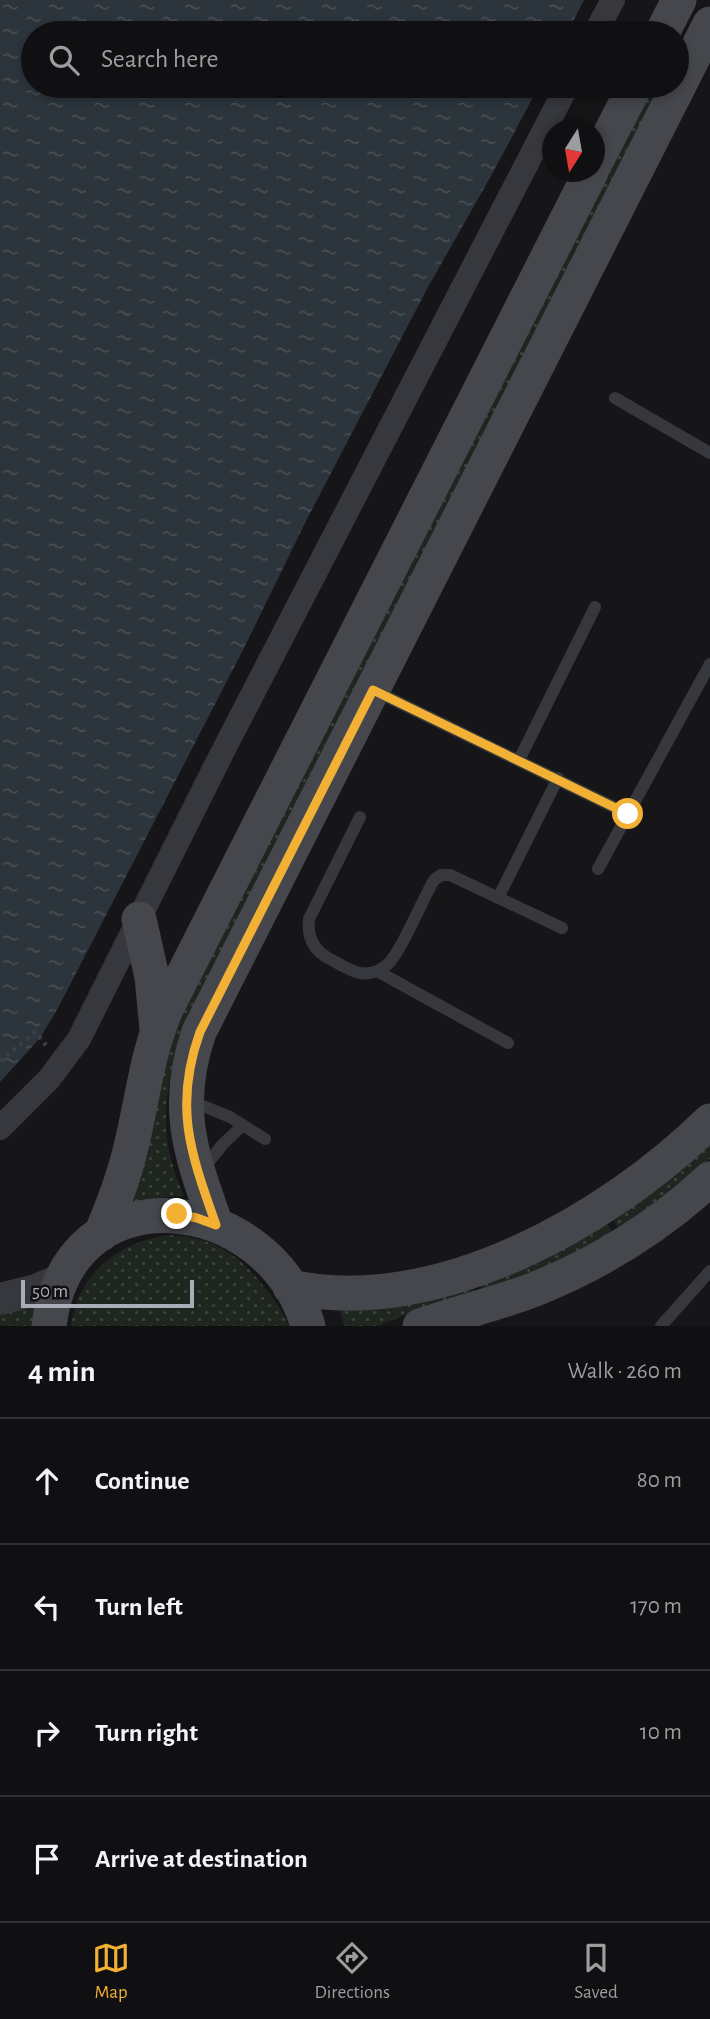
<!DOCTYPE html>
<html lang="en">
<head>
<meta charset="utf-8">
<style>
	:root { --surface:#101012; --page:#1e1e20; --text:#f1f3f6; --muted:#9c9d9f; --line:#303032; --accent:#f2b134 }
	body { margin:0; font-family:"Alegreya Sans",sans-serif; background:var(--page); color:var(--text) }
	.compass { position:absolute; left:542px; top:119px; width:63px; height:63px; border-radius:50%; background:var(--surface); box-shadow:0 4px 10px #0003; rotate:191deg }
	.scale { position:absolute; left:21px; bottom:18px; width:173px; box-sizing:border-box; padding-left:7px; border:4px solid #a8adb8; border-top:0; font-size:19px; line-height:24px; white-space:nowrap; color:#a8adb8; -webkit-text-stroke:5px #111113; paint-order:stroke }
	.stop { position:absolute; width:21px; height:21px; margin:-16px; border:5px solid #f2b134; border-radius:50%; background:#fff }
	.stop.end { background:#f2b134; border-color:#fff; box-shadow:0 2px 7px #0008 }
	.list { margin:0; padding:0; list-style:none }
	h2 { display:flex; justify-content:space-between; align-items:center; height:91px; margin:0; padding:0 28px; font-size:30px }
	h2 small { font-size:23px; font-weight:400; color:var(--muted) }
	.list li { display:grid; grid-template-columns:46px 1fr auto; gap:21px; align-items:center; box-sizing:border-box; height:126px; padding:0 28px; border-top:2px solid var(--line) }
	.list b { display:block; font-size:26px; white-space:nowrap }
	.list em { font-size:23px; font-style:normal; color:var(--muted) }
	.icon { flex:none; width:38px; height:38px; fill:none; stroke:currentColor; stroke-width:2; stroke-linecap:round; stroke-linejoin:round }
	.map { position:relative; flex:none; width:710px; height:1326px; overflow:hidden }
	.search { position:absolute; background:var(--surface); box-shadow:0 4px 10px #0003; left:21px; right:21px; top:21px; height:77px; display:flex; align-items:center; gap:18px; box-sizing:border-box; padding:0 24px; border-radius:38px; color:var(--muted); font-size:26px }
	.sheet { height:595px; background:var(--surface) }
	nav { display:flex; justify-content:space-around; align-items:center; box-sizing:border-box; height:98px; border-top:2px solid var(--line); background:var(--surface); font-size:19px; color:var(--muted) }
	nav a { display:grid; justify-items:center; gap:4px }
	nav .on { color:var(--accent) }
	.map>svg:first-child { display:block }
</style>
</head>
<body>
<div class="map">
<svg width="710" height="1326" viewBox="0 0 710 1326">
	<defs>
		<pattern id="grass-dots" width="8" height="8" patternUnits="userSpaceOnUse" patternTransform="scale(1.75)"><rect width="8" height="8" fill="#1e261f"/><path d="M2 2h.1M6 6h.1" fill="none" stroke="#3c433d" stroke-width="1.8" stroke-linecap="round"/></pattern>
		<pattern id="water-ripples" width="26" height="14" patternUnits="userSpaceOnUse" patternTransform="scale(1.75)"><rect width="26" height="14" fill="#2c353c"/><path d="M2 4q2-2 4 0t4 0M15 11q2-2 4 0t4 0" fill="none" stroke="#485056"/></pattern>
	</defs>
	<rect width="100%" height="100%" fill="#161618"/>
	<!-- grass -->
	<path fill="url(#grass-dots)" d="M 649,86 L 663,86 L 176,1052 C 162,1106 161,1144 184,1196 L 155,1198 L 126,1204 L 164,1048 Z
		M 710,1139 L 710,1159 L 689,1178 L 620,1230 L 613,1220 Z
		M 607,1224 L 614,1234 L 583,1252 L 483,1293 L 480,1281 Z
		M 168,1235 C 216,1237 241,1256 269,1293 C 277,1304 284,1314 289,1326 L 71,1326 C 77,1274 119,1242 168,1235 Z
		M 472,1283 L 475,1295 L 412,1312 L 378,1326 L 344,1326 L 340,1310 L 375,1306 Z
		M 38,1305 L 34,1326 L 0,1326 L 0,1312 Z"/>
	<!-- water -->
	<path fill="url(#water-ripples)" d="M 0,0 L 584,0 L 567,33 L 33,33 L 33,86 L 539,86 L 491,176 L 428,287 L 306,521 L 244,648 L 58,1008 L 40,1038 L 0,1082 Z"/>
	<g fill="none" stroke-linecap="round" stroke-linejoin="round">
		<!-- path -->
		<path stroke="#3d3f44" stroke-width="4.5" stroke-dasharray="3.5 5" stroke-linecap="butt" d="M 0,1061 L 35,1032 L 46,1045"/>
		<!-- service -->
		<path stroke="#37383d" stroke-width="12" d="M 615,398 L 710,453
			M 373,690 L 628,814
			M 519,760 L 595,607
			M 360,817 L 309,919 C 307,938 314,951 330,959 C 339,964 350,971 360,973 C 371,975 383,970 390,962 C 405,944 421,902 434,880 L 441,875 L 450,875 L 562,928
			M 598,869 L 710,664
			M 498,898 L 558,778
			M 377,971 L 508,1043
			M 191,1101 L 230,1117 L 265,1139
			M 203,1169 L 223,1144 L 243,1125
			M 661,1326 L 710,1271"/>
		<!-- minor -->
		<path stroke="#37383d" stroke-width="24" d="M 595,33 L 613,0
			M 0,1128 L 49,1079 L 79,1039 L 222,753 L 567,86"/>
		<!-- tertiary -->
		<path stroke="#37383d" stroke-width="32" d="M 0,1299 L 36,1290 L 62,1279"/>
		<!-- secondary -->
		<path stroke="#45474d" stroke-width="35" d="M 662,33 L 679,0
			M 594,165 L 635,86
			M 139,919 L 152,977 L 157,1029
			M 216,1225 C 191,1154 173,1108 199,1032 L 710,24
			M 101,1234 C 113,1206 124,1177 131,1147 C 143,1098 146,1057 166,1009 L 591,172
			M 290,1287 C 436,1319 608,1221 710,1121
			M 49,1326 C 68,1167 270,1191 308,1326
			M 420,1326 C 457,1313 496,1304 533,1290 C 598,1264 659,1226 710,1179"/>
	</g>
	<g fill="none" stroke-linecap="round" stroke-linejoin="round">
		<!-- route -->
		<path stroke="#f2b134" stroke-width="9" d="M 177,1214 L 197,1218 L 216,1225 C 191,1154 173,1107 200,1032 L 373,690 L 628,814"/>
	</g>
</svg>
<svg class="compass" viewBox="-18 -18 36 36"><path d="M0-13l5 13h-10z" fill="#e53935"/><path d="M0 13l5-13h-10z" fill="#9c9d9f"/></svg>
<div class="scale">50 m</div>
<div class="stop" style="left:628px;top:814px"></div>
<div class="stop end" style="left:177px;top:1214px"></div>
<div class="search"><svg class="icon" aria-label="search" viewBox="0 0 24 24"><circle cx="10" cy="10" r="6"/><path d="M15 15l6 6"/></svg>Search here</div>
</div>
<section class="sheet">
<h2>4 min<small>Walk · 260 m</small></h2>
<ul class="list">
<li><svg class="icon" aria-label="ahead" viewBox="0 0 24 24"><path d="M12 20V5M6 11l6-6 6 6"/></svg><div><b>Continue</b></div><em>80 m</em></li>
<li><svg class="icon" aria-label="left" viewBox="0 0 24 24"><path d="M17 20v-9H6M10 6l-5 5 5 5"/></svg><div><b>Turn left</b></div><em>170 m</em></li>
<li><svg class="icon" aria-label="right" viewBox="0 0 24 24"><path d="M7 20v-9h11M14 6l5 5-5 5"/></svg><div><b>Turn right</b></div><em>10 m</em></li>
<li><svg class="icon" aria-label="arrive" viewBox="0 0 24 24"><path d="M6 21V4h12l-3 4 3 4H6"/></svg><div><b>Arrive at destination</b></div></li>
</ul>
</section>
<nav>
<a class="on"><svg class="icon" aria-label="map" viewBox="0 0 24 24"><path d="M3 6l6-2 6 2 6-2v14l-6 2-6-2-6 2zM9 4v14M15 6v14"/></svg>Map</a>
<a><svg class="icon" aria-label="directions" viewBox="0 0 24 24"><path d="M12 3l9 9-9 9-9-9zM9 14v-3h6M13 9l2 2-2 2"/></svg>Directions</a>
<a><svg class="icon" aria-label="saved" viewBox="0 0 24 24"><path d="M7 4h10v16l-5-4-5 4z"/></svg>Saved</a>
</nav>
</body>
</html>
